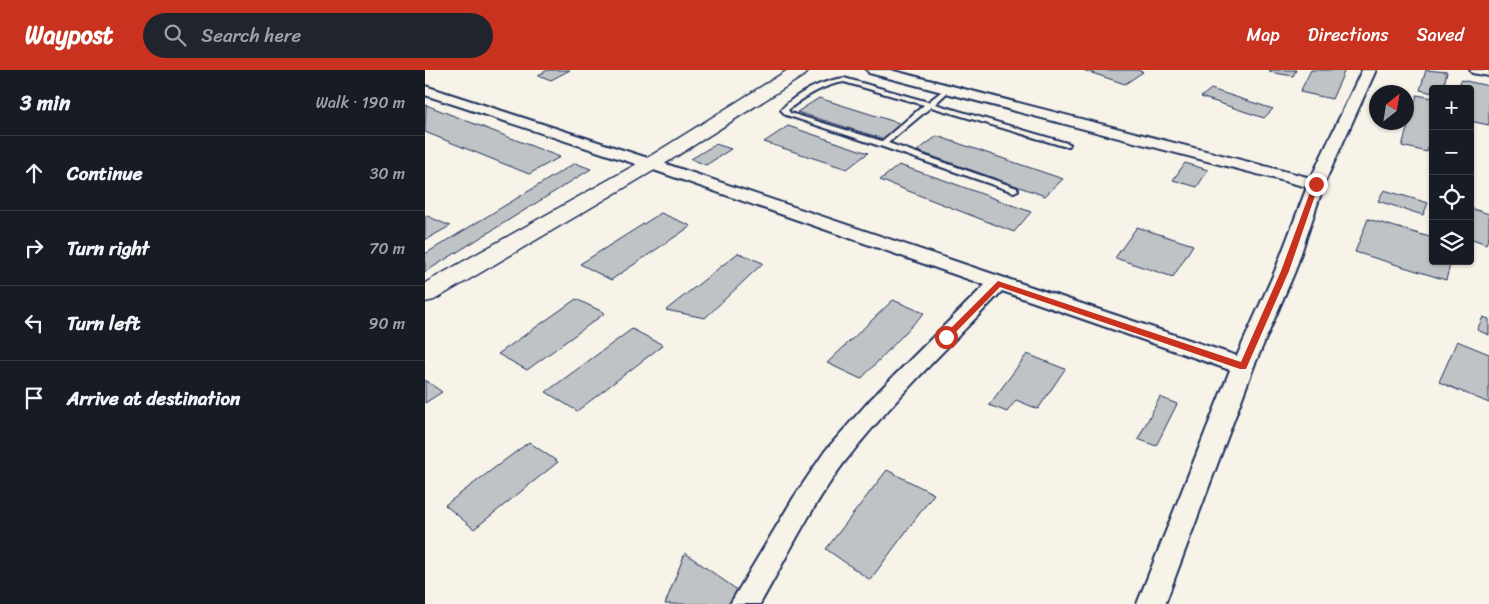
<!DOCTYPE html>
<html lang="en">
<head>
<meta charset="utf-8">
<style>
	:root { --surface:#171b24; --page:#20242c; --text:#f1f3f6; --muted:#9ea1a6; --line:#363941; --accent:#c8321e }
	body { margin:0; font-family:Sriracha,sans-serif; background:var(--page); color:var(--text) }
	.controls { position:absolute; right:15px; top:15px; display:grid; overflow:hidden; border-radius:5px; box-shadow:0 1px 4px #0004 }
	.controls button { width:45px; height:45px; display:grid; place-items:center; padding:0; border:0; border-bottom:1px solid var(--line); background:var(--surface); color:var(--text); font:25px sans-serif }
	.compass { position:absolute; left:944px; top:15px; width:45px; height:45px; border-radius:50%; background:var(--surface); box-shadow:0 1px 4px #0004; rotate:30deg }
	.stop { position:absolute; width:15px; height:15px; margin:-11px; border:4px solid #c8321e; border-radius:50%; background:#fff }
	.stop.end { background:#c8321e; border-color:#fff; box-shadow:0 1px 5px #0008 }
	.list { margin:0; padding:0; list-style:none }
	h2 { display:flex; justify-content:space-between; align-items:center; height:65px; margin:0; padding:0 20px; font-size:21px }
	h2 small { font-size:16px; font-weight:400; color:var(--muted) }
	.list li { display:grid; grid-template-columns:32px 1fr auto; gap:15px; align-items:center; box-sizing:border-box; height:75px; padding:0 20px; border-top:1px solid var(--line) }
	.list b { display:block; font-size:19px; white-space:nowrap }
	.list em { font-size:16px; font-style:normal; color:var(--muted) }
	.icon { flex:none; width:28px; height:28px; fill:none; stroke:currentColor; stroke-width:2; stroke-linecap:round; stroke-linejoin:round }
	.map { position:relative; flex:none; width:1064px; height:534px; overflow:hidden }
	header { display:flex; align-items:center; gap:30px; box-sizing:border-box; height:70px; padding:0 25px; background:var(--accent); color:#fff }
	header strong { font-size:24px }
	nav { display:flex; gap:28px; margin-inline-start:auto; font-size:18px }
	.search { width:350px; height:45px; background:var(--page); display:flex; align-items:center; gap:12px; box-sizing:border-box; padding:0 18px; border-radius:28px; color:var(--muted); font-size:19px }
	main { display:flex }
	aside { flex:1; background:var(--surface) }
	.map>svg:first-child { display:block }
</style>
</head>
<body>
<header>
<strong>Waypost</strong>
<div class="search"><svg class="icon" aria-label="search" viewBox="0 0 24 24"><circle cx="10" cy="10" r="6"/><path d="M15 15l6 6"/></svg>Search here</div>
<nav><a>Map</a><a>Directions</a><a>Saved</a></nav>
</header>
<main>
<aside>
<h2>3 min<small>Walk · 190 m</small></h2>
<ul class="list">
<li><svg class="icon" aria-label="ahead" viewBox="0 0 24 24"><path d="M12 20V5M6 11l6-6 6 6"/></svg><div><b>Continue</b></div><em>30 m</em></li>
<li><svg class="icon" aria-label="right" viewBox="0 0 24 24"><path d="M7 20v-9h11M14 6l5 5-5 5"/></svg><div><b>Turn right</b></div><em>70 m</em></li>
<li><svg class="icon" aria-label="left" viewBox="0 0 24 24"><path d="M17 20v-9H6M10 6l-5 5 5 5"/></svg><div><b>Turn left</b></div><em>90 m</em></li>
<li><svg class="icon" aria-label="arrive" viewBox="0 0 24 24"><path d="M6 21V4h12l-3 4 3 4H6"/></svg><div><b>Arrive at destination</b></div></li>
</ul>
</aside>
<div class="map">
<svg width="1064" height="534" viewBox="0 0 1064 534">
	<rect width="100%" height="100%" fill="#f7f3e8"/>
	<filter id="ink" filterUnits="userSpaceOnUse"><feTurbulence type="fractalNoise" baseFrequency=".02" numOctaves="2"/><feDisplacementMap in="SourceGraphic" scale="10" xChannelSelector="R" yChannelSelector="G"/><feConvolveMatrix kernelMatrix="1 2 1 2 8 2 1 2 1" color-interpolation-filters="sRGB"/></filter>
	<g filter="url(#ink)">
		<!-- building -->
		<path fill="#c0c3c5" stroke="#1b2f5e" d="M 123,0 L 145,0 L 126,10 L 113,5 Z
			M 658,0 L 712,0 L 718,2 L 700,14 Z
			M 845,0 L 871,0 L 868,6 L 844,2 Z
			M 886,0 L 920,0 L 907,29 L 875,22 Z
			M 1001,0 L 1022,2 L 1018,19 L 1008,19 L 1008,23 L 995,20 Z
			M 1036,10 L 1064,16 L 1064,55 L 1045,51 L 1045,19 L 1034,19 Z
			M 786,19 L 848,39 L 839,48 L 776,27 Z
			M 992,25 L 1008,28 L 1008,59 L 1002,82 L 977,76 Z
			M 394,28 L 477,54 L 459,69 L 372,42 Z
			M 1,35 L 135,87 L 104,104 L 0,62 Z
			M 363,56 L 443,83 L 422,99 L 339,72 Z
			M 512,66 L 638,109 L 620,126 L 492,81 Z
			M 291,74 L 306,79 L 281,95 L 266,89 Z
			M 150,93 L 166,99 L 0,202 L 0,184 Z
			M 760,93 L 783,100 L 772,117 L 748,110 Z
			M 474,95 L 519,110 L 606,142 L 589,162 L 455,110 Z
			M 959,120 L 1003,133 L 998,145 L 953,131 Z
			M 1045,138 L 1064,144 L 1064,167 L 1061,174 L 1045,168 Z
			M 236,143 L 266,156 L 186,210 L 155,194 Z
			M 0,145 L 25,156 L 0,170 Z
			M 943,149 L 1008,168 L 1008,191 L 1026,191 L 1021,210 L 930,182 Z
			M 712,157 L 768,175 L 748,207 L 690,188 Z
			M 313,183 L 338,193 L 280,248 L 241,240 Z
			M 151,229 L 180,243 L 102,300 L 73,284 Z
			M 468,230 L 499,243 L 436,309 L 402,293 Z
			M 1058,247 L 1064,249 L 1064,265 L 1052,260 Z
			M 207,259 L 238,275 L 152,341 L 121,322 Z
			M 1032,271 L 1064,284 L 1064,333 L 1014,312 Z
			M 602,284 L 640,299 L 613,339 L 591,330 L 582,342 L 564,335 Z
			M 0,310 L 17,322 L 0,333 Z
			M 735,327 L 752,334 L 731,376 L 713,369 Z
			M 104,372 L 133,392 L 49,459 L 20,435 Z
			M 462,400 L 509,424 L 445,510 L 401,479 Z
			M 260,483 L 318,524 L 309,534 L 240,534 Z"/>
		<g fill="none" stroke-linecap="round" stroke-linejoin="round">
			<!-- lane casing -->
			<g stroke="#1b2f5e" stroke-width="4">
				<path id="lane" d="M 419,8 L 503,32 L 521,18 L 525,18 L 525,20 L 510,34 L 645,74 L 644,76 L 638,76 L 506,37 L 463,73 L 592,118 L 593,120 L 589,122 L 455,76 L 361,45 L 356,40 C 371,23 396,11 419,8 ZM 419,12 L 499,35 L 457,71 L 365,43 L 363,40 C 379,27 398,15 419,12 Z"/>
			</g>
			<!-- street casing -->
			<g stroke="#1b2f5e" stroke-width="4">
				<path id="street" d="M 442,0 L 465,0 L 886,108 L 937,0 L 951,0 L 899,114 L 870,201 L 829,296 L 740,534 L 712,534 L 805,300 L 577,221 C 523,277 466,332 418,394 C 386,437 362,487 335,534 L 305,534 L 369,427 L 400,381 L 446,329 L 560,215 L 220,97 L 0,25 L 0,16 L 232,91 L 812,286 L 850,201 L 882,117 L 444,3 Z
					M 1045,0 L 1064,0 L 1064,6 L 1047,3 Z"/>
			</g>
			<!-- secondary casing -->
			<g stroke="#1b2f5e" stroke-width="3">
				<path id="secondary" d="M 363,0 L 384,0 L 381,4 L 233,98 L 9,230 L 0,232 L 0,213 L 219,90 Z"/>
			</g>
			<!-- lane -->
			<use href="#lane" fill="#f7f3e8" fill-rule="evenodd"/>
			<!-- street -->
			<use href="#street" fill="#f7f3e8" fill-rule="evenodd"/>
			<!-- secondary -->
			<use href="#secondary" fill="#f7f3e8" fill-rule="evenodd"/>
		</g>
	</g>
	<!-- route -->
	<path fill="#c8321e" d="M 891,112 L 894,114 L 864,201 L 821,299 L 815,299 L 575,217 L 524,269 L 521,270 L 517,267 L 573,211 L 816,292 L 856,201 L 888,114 Z"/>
</svg>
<div class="controls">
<button>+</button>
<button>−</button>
<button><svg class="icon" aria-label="locate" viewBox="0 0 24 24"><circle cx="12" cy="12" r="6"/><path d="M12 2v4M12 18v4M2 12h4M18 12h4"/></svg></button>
<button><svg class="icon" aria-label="layers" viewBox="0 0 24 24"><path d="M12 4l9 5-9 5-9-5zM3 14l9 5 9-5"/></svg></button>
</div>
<svg class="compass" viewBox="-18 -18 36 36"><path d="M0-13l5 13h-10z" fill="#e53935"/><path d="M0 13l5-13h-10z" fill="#9ea1a6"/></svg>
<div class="stop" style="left:521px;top:267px"></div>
<div class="stop end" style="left:891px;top:114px"></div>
</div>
</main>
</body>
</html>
